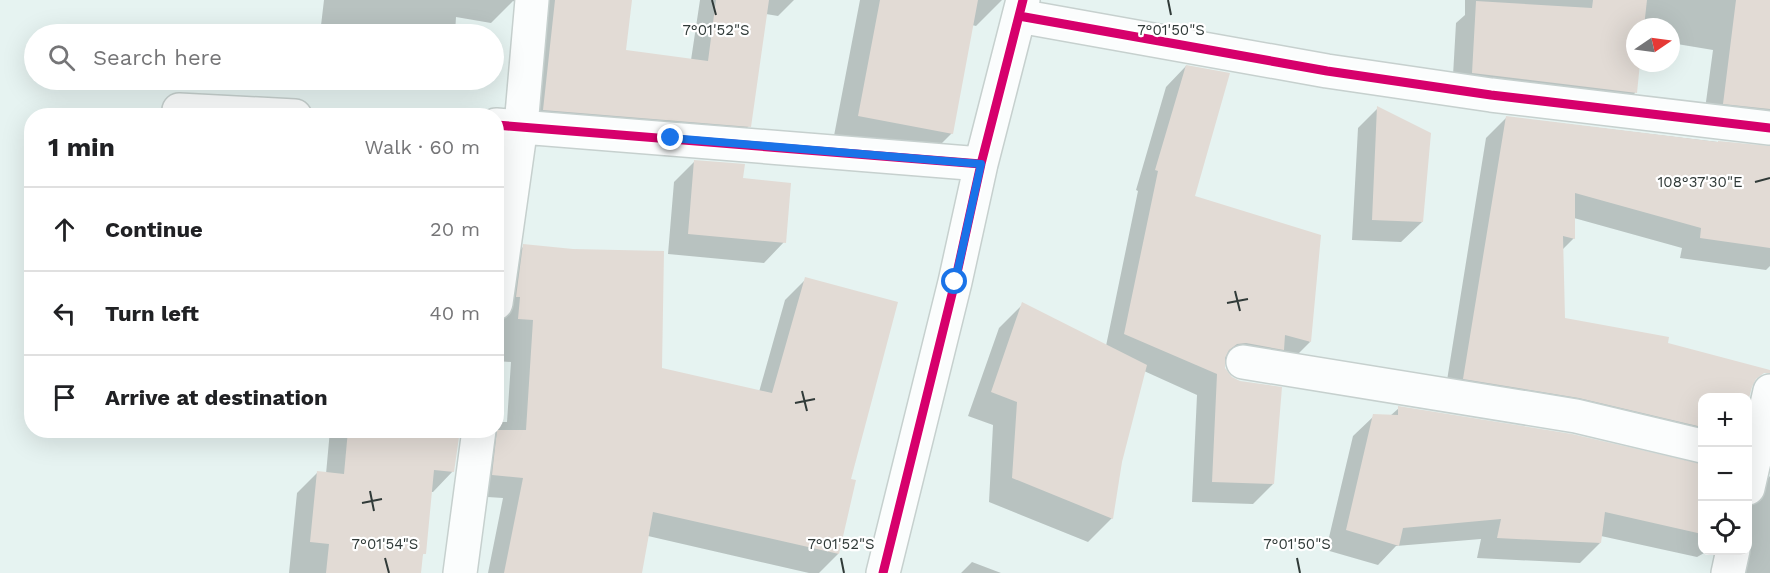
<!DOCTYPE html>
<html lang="en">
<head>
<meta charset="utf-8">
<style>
	:root { --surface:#fff; --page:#f2f2f2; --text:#202124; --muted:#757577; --line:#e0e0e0 }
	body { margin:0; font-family:"Work Sans",sans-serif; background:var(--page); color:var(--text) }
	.controls { position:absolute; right:18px; bottom:18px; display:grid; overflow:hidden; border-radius:12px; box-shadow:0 6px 24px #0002 }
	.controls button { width:54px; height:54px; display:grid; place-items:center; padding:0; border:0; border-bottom:2px solid var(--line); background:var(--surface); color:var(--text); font:30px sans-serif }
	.compass { position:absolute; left:1626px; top:18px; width:54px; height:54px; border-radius:50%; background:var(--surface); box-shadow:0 6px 24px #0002; rotate:77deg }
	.stop { position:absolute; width:18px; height:18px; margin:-14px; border:4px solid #1a73e8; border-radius:50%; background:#fff }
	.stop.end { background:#1a73e8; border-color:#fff; box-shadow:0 2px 6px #0008 }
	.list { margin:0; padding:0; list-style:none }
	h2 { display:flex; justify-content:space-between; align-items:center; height:78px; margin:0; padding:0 24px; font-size:26px }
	h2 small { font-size:20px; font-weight:400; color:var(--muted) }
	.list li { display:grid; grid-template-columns:39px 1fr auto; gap:18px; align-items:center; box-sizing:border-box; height:84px; padding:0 24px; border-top:2px solid var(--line) }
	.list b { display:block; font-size:22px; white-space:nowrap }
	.list em { font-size:20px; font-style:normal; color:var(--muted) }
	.icon { flex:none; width:33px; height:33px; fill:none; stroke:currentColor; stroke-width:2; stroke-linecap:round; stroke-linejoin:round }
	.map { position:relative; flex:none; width:1770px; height:573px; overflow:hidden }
	.search { position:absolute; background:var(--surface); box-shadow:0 6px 24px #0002; left:24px; top:24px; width:480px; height:66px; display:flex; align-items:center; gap:15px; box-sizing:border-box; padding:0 21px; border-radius:33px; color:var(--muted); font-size:22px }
	.panel { position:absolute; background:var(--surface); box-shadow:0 6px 24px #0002; left:24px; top:108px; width:480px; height:330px; border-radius:24px }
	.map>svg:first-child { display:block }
</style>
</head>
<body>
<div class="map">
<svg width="1770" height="573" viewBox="0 0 1770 573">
	<rect width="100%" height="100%" fill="#e6f3f1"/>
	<!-- shadow -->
	<path fill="#0003" d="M 324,0 L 630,0 L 624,51 L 691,60 L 700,0 L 794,0 L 778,16 L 766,14 L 749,126 L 729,146 L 524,130 L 523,5 L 513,1 L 491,23 L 456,17 L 455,34 L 320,34 Z
		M 860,0 L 1002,0 L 976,26 L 972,25 L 952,133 L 926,159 L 833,141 Z
		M 1465,0 L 1770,0 L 1770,266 L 1766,270 L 1680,258 L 1682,248 L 1574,218 L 1574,238 L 1562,250 L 1564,319 L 1666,344 L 1702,398 L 1702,550 L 1748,550 L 1748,508 L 1750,496 L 1770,476 L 1770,573 L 1738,573 L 1717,552 L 1706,552 L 1697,557 L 1601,536 L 1600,543 L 1580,563 L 1477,558 L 1481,539 L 1396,546 L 1378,565 L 1326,550 L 1353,436 L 1374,416 L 1390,416 L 1399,408 L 1700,466 L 1700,461 L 1444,399 L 1486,138 L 1507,117 L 1768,148 L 1767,142 L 1703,124 L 1713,50 L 1671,43 L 1671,27 L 1635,27 L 1635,63 L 1638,63 L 1635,93 L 1615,113 L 1452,93 L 1456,23 L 1465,15 Z
		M 1186,66 L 1194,197 L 1310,342 L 1290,362 L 1262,369 L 1223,363 L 1224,369 L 1273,484 L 1253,504 L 1192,502 L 1197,395 L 1144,371 L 1121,461 L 1112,518 L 1088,542 L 989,502 L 993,425 L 968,416 L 999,328 L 1023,304 L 1106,346 L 1138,191 L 1136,190 L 1166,87 Z
		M 317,80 L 444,80 L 433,90 L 317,85 Z
		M 1378,108 L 1422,222 L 1401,242 L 1352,240 L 1358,128 Z
		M 695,161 L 742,180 L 784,242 L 764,263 L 668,254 L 674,182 Z
		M 524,246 L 661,369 L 759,392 L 785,300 L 806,279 L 849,480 L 838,554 L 819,573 L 809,573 L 648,536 L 641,573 L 488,573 L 503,498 L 472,496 L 486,430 L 496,430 L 496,422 L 507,422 L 511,362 L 496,361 L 496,310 L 503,267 Z
		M 330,430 L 459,430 L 453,471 L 433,492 L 430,492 L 424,553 L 421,557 L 419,573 L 289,573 L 297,493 L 317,473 L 326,474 Z
		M 972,562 L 1001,573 L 961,573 Z"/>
	<!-- building -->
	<path fill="#e2dbd5" d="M 555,0 L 632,0 L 626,50 L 708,61 L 716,0 L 769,0 L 751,127 L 543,110 Z
		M 880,0 L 978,0 L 953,134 L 858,116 Z
		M 1593,0 L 1647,0 L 1644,27 L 1635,27 L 1635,63 L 1640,63 L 1637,93 L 1472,73 L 1476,1 L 1592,8 Z
		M 1736,0 L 1770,0 L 1770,109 L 1723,104 Z
		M 1186,65 L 1230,73 L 1195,196 L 1321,235 L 1311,342 L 1285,335 L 1284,350 L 1246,343 L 1237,344 L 1229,350 L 1225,358 L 1225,368 L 1232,377 L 1240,381 L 1282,387 L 1274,484 L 1212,482 L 1217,374 L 1124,334 L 1158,171 L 1155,170 Z
		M 1377,106 L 1431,133 L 1423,222 L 1372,220 Z
		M 1506,116 L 1718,142 L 1718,141 L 1770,146 L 1770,248 L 1700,238 L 1701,228 L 1575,193 L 1575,239 L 1563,236 L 1565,318 L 1669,337 L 1668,343 L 1770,370 L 1770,373 L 1764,373 L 1756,379 L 1752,387 L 1749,398 L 1702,398 L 1702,427 L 1579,398 L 1463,379 Z
		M 694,160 L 745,164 L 743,178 L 791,183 L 786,243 L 688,234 Z
		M 523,244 L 573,249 L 664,251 L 662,368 L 772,393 L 805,277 L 898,302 L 851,479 L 856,480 L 839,554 L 653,512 L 642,573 L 504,573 L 523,478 L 492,475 L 497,430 L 526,430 L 533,320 L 518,319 L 520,297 L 516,297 Z
		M 1022,302 L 1147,365 L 1122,462 L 1113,519 L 1012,478 L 1017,402 L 991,392 Z
		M 1398,406 L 1572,434 L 1702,464 L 1702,534 L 1605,512 L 1601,543 L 1497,538 L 1501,519 L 1403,528 L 1399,546 L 1346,530 L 1373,414 L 1398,415 Z
		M 348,430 L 460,430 L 454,472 L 434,470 L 426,554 L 423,554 L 421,573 L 326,573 L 329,544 L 310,542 L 317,471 L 344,474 Z"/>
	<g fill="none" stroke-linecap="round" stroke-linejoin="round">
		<!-- street casing -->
		<g stroke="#c6d0ce" stroke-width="36">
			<path id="street" d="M 1019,16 L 1327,71 L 1491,95 L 1770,128
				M 179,110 L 295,116
				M 496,125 L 981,164
				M 496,303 L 521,126 L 532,0
				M 1243,362 L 1576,416 L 1702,446
				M 1748,488 L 1770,391
				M 460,573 L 479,430
				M 883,573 L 955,282 L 981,164 L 1023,0
				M 1728,573 L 1733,550"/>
		</g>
		<!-- street -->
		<use href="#street" stroke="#fbfdfd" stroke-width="33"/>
		<!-- cycleway casing -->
		<g stroke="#fff" stroke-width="13">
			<path id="cycleway" d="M 1019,16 L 1327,71 L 1491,95 L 1770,128
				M 496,125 L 981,164
				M 883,573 L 955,282 L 981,164 L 1023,0"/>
		</g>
		<!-- cycleway -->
		<use href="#cycleway" stroke="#d6006c" stroke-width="9"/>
	</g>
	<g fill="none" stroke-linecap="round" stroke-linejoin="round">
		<!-- route -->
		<path stroke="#1a73e8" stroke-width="8" d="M 671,138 L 981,164 L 955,282"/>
	</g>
	<!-- ticks -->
	<path fill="none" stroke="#303a38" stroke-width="2" d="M 712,0 L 716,15M 1168,0 L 1171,15M 1755,182 L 1770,178M 1235,291 L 1240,311M 1227,303 L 1248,299M 802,391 L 807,411M 795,403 L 815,399M 370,491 L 374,511M 362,503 L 382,499M 385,558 L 389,573M 841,558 L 844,573M 1297,558 L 1300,573"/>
	<g font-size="15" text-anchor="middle" fill="#303a38" stroke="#fff" stroke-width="4.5" stroke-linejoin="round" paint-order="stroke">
		<text x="716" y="35">7°01'52"S</text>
		<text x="1171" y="35">7°01'50"S</text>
		<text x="1700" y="187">108°37'30"E</text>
		<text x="385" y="549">7°01'54"S</text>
		<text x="841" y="549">7°01'52"S</text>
		<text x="1297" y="549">7°01'50"S</text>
	</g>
</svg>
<div class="controls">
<button>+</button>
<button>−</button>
<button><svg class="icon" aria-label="locate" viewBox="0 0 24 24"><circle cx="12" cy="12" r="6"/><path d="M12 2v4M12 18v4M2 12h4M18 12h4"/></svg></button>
</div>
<svg class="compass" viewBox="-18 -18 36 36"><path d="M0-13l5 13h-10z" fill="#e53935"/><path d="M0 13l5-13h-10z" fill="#757577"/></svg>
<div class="stop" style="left:955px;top:282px"></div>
<div class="stop end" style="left:671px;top:138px"></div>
<div class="search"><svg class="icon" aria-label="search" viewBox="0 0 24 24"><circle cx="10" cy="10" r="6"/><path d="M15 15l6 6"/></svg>Search here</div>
<section class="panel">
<h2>1 min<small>Walk · 60 m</small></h2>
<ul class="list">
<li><svg class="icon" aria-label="ahead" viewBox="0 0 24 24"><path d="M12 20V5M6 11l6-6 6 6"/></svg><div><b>Continue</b></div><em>20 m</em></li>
<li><svg class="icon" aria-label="left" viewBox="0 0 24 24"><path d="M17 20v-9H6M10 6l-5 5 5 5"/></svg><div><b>Turn left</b></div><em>40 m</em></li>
<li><svg class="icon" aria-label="arrive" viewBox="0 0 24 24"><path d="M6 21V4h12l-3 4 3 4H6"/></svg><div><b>Arrive at destination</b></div></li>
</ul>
</section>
</div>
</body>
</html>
